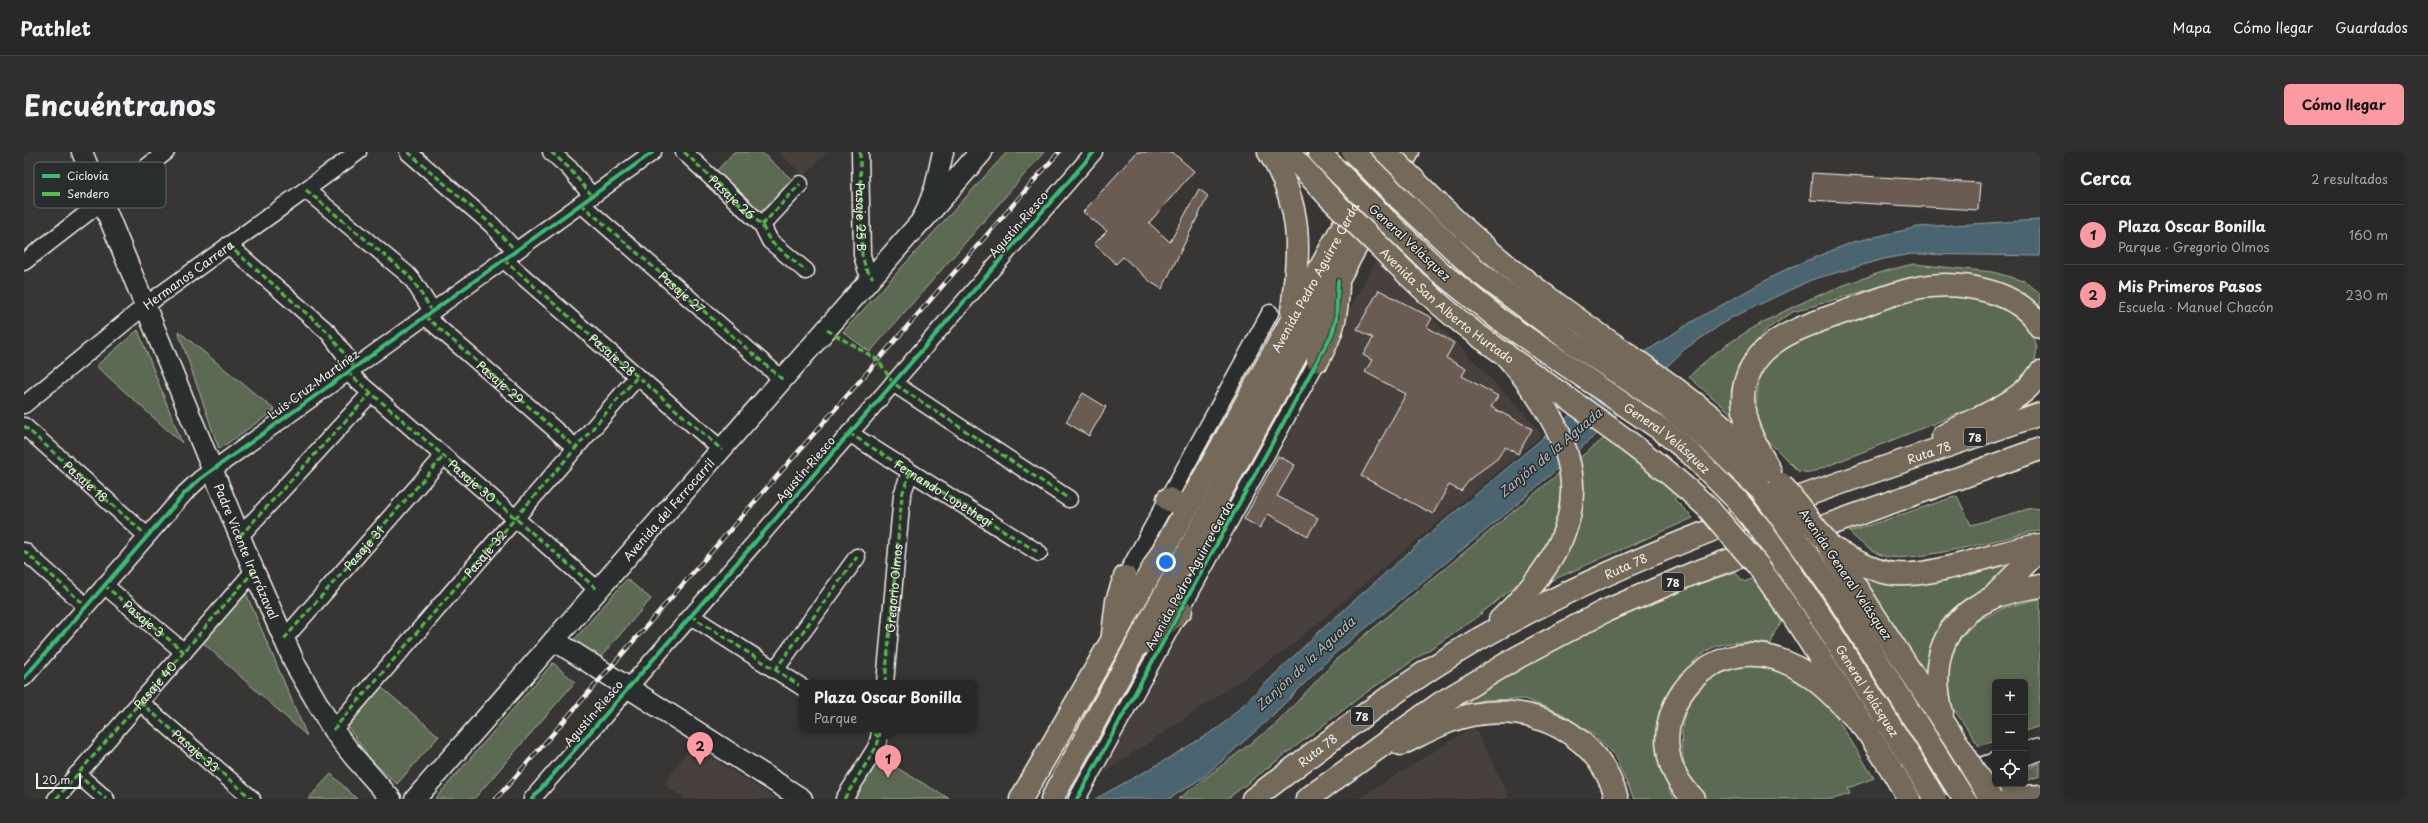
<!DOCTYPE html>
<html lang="es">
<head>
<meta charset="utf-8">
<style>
	:root { --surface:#292828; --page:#313030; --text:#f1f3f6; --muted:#a5a6a8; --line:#454445; --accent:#ff9aa2 }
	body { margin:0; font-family:"Playpen Sans",sans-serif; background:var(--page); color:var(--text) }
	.controls { position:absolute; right:12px; bottom:12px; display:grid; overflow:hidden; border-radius:6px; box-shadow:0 2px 10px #0003 }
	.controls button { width:36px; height:36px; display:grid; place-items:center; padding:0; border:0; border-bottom:1px solid var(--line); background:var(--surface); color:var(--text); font:20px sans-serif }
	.scale { position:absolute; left:12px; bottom:10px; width:45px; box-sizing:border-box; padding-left:4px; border:2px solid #f4f1e8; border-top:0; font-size:11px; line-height:14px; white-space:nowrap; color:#f4f1e8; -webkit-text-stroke:3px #2a2d2e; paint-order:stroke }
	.you { position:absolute; left:1142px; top:410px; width:14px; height:14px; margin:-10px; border:3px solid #fff; border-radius:50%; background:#1a73e8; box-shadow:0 0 0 6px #1a73e833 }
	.badge { display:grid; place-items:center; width:26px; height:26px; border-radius:50%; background:var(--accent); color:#111; font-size:13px; font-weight:700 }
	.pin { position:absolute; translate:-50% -33px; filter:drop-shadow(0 1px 2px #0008) }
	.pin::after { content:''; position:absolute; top:21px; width:14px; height:12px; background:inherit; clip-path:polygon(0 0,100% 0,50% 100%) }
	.popup { position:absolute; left:775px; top:528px; width:178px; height:52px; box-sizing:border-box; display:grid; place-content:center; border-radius:6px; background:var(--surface); filter:drop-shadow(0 1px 3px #0005); font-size:13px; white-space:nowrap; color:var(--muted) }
	.popup b { font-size:15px; color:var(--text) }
	.popup::after { content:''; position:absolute; left:50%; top:100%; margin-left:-8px; border:8px solid transparent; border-top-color:var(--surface) }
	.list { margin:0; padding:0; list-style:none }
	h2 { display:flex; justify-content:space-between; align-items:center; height:52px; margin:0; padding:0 16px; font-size:17px }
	h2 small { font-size:13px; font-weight:400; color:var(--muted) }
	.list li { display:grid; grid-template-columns:26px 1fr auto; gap:12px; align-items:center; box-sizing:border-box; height:60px; padding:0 16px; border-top:1px solid var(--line) }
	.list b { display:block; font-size:15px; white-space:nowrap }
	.list p { margin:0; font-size:13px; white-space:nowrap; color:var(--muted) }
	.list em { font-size:13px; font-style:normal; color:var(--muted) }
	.icon { flex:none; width:22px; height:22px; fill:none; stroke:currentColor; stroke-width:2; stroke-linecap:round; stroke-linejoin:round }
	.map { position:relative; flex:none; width:2016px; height:647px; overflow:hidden; border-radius:6px }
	header { display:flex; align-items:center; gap:24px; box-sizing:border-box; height:56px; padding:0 20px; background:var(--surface); border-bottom:1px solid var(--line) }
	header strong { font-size:19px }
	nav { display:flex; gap:22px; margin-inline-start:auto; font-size:14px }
	.intro { display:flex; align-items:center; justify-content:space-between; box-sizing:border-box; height:96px; padding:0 24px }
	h1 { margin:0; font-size:28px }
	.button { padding:10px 18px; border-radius:6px; background:var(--accent); color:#111; font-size:14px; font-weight:700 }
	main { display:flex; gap:24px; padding:0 24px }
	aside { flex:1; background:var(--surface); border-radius:6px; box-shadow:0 2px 10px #0003 }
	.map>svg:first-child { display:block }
</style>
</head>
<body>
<header>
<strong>Pathlet</strong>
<nav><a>Mapa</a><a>Cómo llegar</a><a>Guardados</a></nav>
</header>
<div class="intro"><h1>Encuéntranos</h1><a class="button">Cómo llegar</a></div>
<main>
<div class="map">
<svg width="2016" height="647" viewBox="0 0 2016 647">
	<rect width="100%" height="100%" fill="#373635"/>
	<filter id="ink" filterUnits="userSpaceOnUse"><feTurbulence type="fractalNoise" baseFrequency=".025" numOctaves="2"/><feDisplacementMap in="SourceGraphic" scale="8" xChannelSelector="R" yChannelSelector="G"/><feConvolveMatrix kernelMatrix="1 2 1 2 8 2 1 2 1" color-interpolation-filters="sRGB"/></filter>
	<g filter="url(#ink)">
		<!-- built -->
		<path fill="#47413e" d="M 754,0 L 803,0 L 780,24 Z
			M 1352,108 L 1502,263 L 1518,283 L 1259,500 L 1078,622 Z
			M 1450,574 L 1485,644 L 1482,647 L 1334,647 Z
			M 667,593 L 753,647 L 661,647 L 640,633 Z"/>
		<!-- green -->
		<path fill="#5c6a52" stroke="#a8ae9d" d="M 710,0 L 737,0 L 773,32 L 739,68 L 689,23 Z
			M 983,0 L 1020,0 L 846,200 L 819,180 Z
			M 1890,112 L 1969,120 L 2000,129 L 2016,141 L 2016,159 L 1928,126 L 1884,126 L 1769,160 L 1743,177 L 1714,214 L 1707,239 L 1710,264 L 1665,225 C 1709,175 1825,125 1890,112 Z
			M 1907,143 L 1946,144 L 1990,160 L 2010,185 L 2013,197 L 2011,210 L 2006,222 L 1981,243 L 1786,321 L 1774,319 L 1737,282 L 1731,262 L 1735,228 L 1746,202 C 1797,179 1850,152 1907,143 Z
			M 114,178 L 158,291 L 72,214 Z
			M 154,179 L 251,258 L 195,297 Z
			M 1583,284 L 1657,342 L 1650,347 L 1669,366 L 1524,430 L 1543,400 L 1553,365 L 1554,307 Z
			M 1540,317 L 1540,362 L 1530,390 L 1504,423 L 1453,465 L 1340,542 L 1203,647 L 1154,647 L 1253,571 L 1315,505 Z
			M 1933,344 L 1947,373 L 2008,356 L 2016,357 L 2016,378 C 1983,385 1889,412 1860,404 C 1846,400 1836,390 1825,380 Z
			M 1995,403 C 1988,411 1981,421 1973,428 C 1963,438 1950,442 1939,449 C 1903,473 1905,502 1910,539 L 1837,420 Z
			M 1711,420 L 1720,430 L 1730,426 L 1758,470 L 1750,481 L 1747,492 C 1729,490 1711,488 1693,494 C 1666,503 1632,553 1632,580 C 1632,589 1636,599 1638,607 C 1640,619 1643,638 1651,647 L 1610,647 L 1590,603 L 1570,583 L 1537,561 L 1500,547 L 1459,548 L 1423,557 L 1512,503 L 1628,448 Z
			M 603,427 L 627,447 L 574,508 L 550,488 Z
			M 222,441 L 283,584 L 178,490 Z
			M 2016,447 L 2016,574 L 2001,579 L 2001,530 L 1971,530 L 1971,589 L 1955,594 L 1929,556 L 1925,542 L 1922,508 L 1929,494 L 1953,469 L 1982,455 Z
			M 1721,509 L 1770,520 L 1808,558 L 1850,626 L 1824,636 L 1826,642 L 1809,647 L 1683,647 C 1650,624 1650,560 1677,533 C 1688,523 1708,516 1721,509 Z
			M 529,511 L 551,530 L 450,647 L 411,647 Z
			M 357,535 L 415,584 L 373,632 L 346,607 L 324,575 Z
			M 854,605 L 926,647 L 823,647 Z
			M 2016,611 L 2016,624 L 2001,629 L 2001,617 Z
			M 307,622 L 333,647 L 284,647 Z"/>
		<!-- water -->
		<path fill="#4c6570" stroke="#8f9da0" d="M 2016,68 L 2016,104 L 1887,102 L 1860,107 L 1787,128 L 1707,166 L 1661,197 L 1574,281 L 1483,361 L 1310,502 L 1246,566 L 1181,624 L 1145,647 L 1071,647 L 1133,613 L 1196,575 L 1296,479 L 1412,376 L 1621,200 L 1669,169 L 1764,116 L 1829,90 L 1894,75 Z"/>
		<!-- building -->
		<path fill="#6b5b52" stroke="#f4f1e8" d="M 1113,0 L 1148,0 L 1170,19 L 1125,71 L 1146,90 L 1175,37 L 1184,44 L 1138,137 L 1128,131 L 1099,105 L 1092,112 L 1070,92 L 1083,79 L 1059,60 Z
			M 1788,21 L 1956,31 L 1954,58 L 1786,48 Z
			M 1355,138 L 1408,166 L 1403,175 L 1430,191 L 1422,206 L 1442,217 L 1438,224 L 1474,244 L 1467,255 L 1508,277 L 1494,302 L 1481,295 L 1473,307 L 1447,326 L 1437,339 L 1425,333 L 1409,362 L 1337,324 L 1382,242 L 1341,220 L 1348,208 L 1339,203 L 1349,186 L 1333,177 Z
			M 1059,241 L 1082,255 L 1065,284 L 1042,270 Z
			M 1254,304 L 1271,313 L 1253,344 L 1294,366 L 1284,384 L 1244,362 L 1236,376 L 1220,367 Z"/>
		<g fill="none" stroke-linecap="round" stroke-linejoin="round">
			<!-- minor casing -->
			<g stroke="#f4f1e8" stroke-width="19">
				<g id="minor">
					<path d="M 384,0 L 468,73 L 492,99"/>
					<path d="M 527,0 L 545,16 L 568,44"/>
					<path d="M 660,0 L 738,73 L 746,89 L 782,119"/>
					<path d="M 836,0 L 838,103 L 842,117 L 849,126"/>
					<path d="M 282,38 L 383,122 L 390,130 L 408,159"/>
					<path d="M 557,52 L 759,228"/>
					<path d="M 738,73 L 776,32"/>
					<path d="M 204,93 L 305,181 L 330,215"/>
					<path id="s1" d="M 480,108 L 698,298"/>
					<path d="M 0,110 L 142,0"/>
					<path d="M 401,164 L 552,296"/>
					<path id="s2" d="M 323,220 L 574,438"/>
					<path d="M 869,231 L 1045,347"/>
					<path id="s3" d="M 0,253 L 122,153 L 334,0"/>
					<path d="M 0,274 L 123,384"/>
					<path id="s4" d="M 825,281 L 1015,401"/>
					<path d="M 216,384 L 347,241"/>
					<path d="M 0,399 L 62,454"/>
					<path d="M 1101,425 L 1246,161"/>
					<path id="s5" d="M 80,433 L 160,500"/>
					<path d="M 667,464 L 778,535"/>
					<path id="s6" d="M 260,487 L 419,305"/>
					<path d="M 751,518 L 833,405"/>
					<path d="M 0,526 L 161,341 L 176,327 L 629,0"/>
					<path id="s7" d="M 861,531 L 878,343 L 886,320"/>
					<path d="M 116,550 L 228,647"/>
					<path d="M 309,578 L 613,225"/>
					<path d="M 53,622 L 82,647"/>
					<path id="s8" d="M 32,647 L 230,419"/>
					<path d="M 508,647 L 1070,0"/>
					<path d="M 820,647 L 853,594 L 857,577"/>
					<path d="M 1053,647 L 1294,208"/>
				</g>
			</g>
			<!-- tertiary casing -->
			<g stroke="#f4f1e8" stroke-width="23">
				<g id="tertiary">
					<path id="s9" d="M 58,0 L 230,419 L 272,514 L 309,578 L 330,605 L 367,647"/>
					<path d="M 530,488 L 778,647"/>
					<path id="s10" d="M 391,647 L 899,67 L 911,36 L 919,0"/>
				</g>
			</g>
			<!-- secondary casing -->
			<g stroke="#f4f1e8" stroke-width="25">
				<path id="secondary" d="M 899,67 L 957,0
					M 2001,602 L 2016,597
					M 1887,642 L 1971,612"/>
			</g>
			<!-- primary casing -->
			<g stroke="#f4f1e8" stroke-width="25">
				<g id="primary">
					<path d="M 1245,0 C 1280,57 1275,96 1268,159"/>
					<path d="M 1264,0 L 1306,46"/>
					<path d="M 1389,27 C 1433,72 1479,113 1530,150 C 1601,203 1679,249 1741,314"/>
					<path id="s11" d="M 1354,93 C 1385,124 1416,155 1451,181 C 1530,239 1613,289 1684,356"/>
					<path d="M 1294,208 C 1309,180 1313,164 1314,133"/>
					<path d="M 1144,347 L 1163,356"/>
					<path d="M 1802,389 L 1935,594"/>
					<path d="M 1808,396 C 1826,406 1844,417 1864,421 C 1902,429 1974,399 2016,393"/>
					<path d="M 1735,415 L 1768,462 L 1868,618"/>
					<path d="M 1970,444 L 2016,397"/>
					<path d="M 1089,482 L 1093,449 L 1101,425"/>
					<path d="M 1119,491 L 1157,458"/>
					<path d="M 1918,561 C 1905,510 1918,468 1968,446 C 1983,439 2000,437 2016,434"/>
					<path id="s12" d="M 997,647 C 1120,434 1241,220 1357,4"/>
					<path d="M 1028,647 L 1384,0"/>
					<path d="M 1670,647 C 1602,583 1675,474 1761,510 C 1795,524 1819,555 1845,580"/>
					<path d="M 1977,647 L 2016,644"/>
				</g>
			</g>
			<!-- motorway casing -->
			<g stroke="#f4f1e8" stroke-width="25">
				<g id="motorway">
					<path d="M 1295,0 L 1315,21"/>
					<path d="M 1375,46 L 1453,119 L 1549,191 L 1635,248 L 1686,289 L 1737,338"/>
					<path id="s13" d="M 1363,69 L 1416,120 L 1476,168 L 1639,279 L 1666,301 L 1712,347"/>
					<path d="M 1919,284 C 1951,265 1995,254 2016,221"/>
					<path d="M 1746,319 C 1732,294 1715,267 1720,237 C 1728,187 1782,174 1823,159 C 1847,151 1872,139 1898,135 C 1936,129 1995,138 2016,175"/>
					<path d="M 1782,400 L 1812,443 L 1912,602"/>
					<path id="s14" d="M 1758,408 L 1788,451 L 1889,610"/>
					<path d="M 1476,468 C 1576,372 1567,302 1480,201"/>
					<path d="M 1377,592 C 1400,581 1422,568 1447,563 C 1511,550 1575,583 1593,647"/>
					<path id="s15" d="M 1229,647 C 1302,592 1374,534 1453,488 C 1630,387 1825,329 2016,262"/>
					<path d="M 1283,647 L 1417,551 L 1494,505 L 1579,460 L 1670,421 L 2016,297"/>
				</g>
			</g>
			<!-- minor -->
			<use href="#minor" stroke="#2a2d2e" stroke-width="16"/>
			<!-- tertiary -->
			<use href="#tertiary" stroke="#2a2d2e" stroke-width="20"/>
			<!-- secondary -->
			<use href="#secondary" stroke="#2a2d2e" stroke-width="22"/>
			<!-- primary -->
			<use href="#primary" stroke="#746a5a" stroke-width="22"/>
			<!-- motorway -->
			<use href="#motorway" stroke="#746a5a" stroke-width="22"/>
			<!-- rail casing -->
			<g stroke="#f4f1e8" stroke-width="4.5">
				<path id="rail" d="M 472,647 L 1035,0"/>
			</g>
			<!-- rail -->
			<use href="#rail" stroke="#2a2d2e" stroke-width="3" stroke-dasharray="9" stroke-linecap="butt"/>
			<!-- primary-bridge casing -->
			<g stroke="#f4f1e8" stroke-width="25" stroke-linecap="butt">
				<path id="primary-bridge" d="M 1362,0 L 1389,27
					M 1306,46 L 1354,93
					M 1757,332 L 1802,389
					M 1684,356 L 1735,415
					M 1935,594 L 1967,647
					M 1868,618 L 1885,647"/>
			</g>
			<!-- motorway-bridge casing -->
			<g stroke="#f4f1e8" stroke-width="25" stroke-linecap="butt">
				<path id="motorway-bridge" d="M 1329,0 L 1375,46
					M 1315,21 L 1363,69
					M 1737,338 L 1782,400
					M 1712,347 L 1735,375 L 1758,408
					M 1912,602 L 1940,647
					M 1889,610 L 1911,647"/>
			</g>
			<!-- primary-bridge -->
			<use href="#primary-bridge" stroke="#746a5a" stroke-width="22"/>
			<!-- motorway-bridge -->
			<use href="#motorway-bridge" stroke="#746a5a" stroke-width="22"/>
			<!-- quiet -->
			<g stroke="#5cbc4b" stroke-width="3" stroke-dasharray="6 3" stroke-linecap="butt">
				<path d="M 384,0 L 468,73 L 492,99"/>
				<path d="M 527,0 L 545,16 L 568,44"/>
				<path id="s16" d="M 660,0 L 738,73 L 746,89 L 782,119"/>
				<path id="s17" d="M 836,0 L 838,103 L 842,117 L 849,126"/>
				<path d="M 282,38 L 383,122 L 390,130 L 408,159"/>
				<path id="s18" d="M 557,52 L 759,228"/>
				<path d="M 738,73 L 776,32"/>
				<path d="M 204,93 L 305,181 L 330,215"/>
				<path d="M 480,108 L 698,298"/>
				<path id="s19" d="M 401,164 L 552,296"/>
				<path d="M 803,178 L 854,208 L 869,231 L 1045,347"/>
				<path d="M 323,220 L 574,438"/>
				<path id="s20" d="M 0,274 L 123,384"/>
				<path d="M 825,281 L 1015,401"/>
				<path d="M 216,384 L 347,241"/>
				<path d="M 0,399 L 62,454"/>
				<path d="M 80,433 L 160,500"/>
				<path d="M 667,464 L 778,535"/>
				<path d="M 260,487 L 419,305"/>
				<path d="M 751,518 L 833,405"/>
				<path d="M 861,531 L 878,343 L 886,320"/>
				<path id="s21" d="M 116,550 L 228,647"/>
				<path d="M 843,577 L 855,585"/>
				<path id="s22" d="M 309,578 L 613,225"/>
				<path d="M 53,622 L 82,647"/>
				<path d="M 32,647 L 230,419"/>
				<path d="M 820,647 L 853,594 L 857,577"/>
			</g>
			<!-- cycleway casing -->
			<g stroke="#2a2d2e" stroke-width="6">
				<path id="cycleway" d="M 0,526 L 161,341 L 176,327 L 629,0
					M 508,647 L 1070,0
					M 1053,647 L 1308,182 L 1312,167 L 1314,129"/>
			</g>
			<!-- cycleway -->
			<use href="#cycleway" stroke="#3abd76" stroke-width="4"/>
		</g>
	</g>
	<g text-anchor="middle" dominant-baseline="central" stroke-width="3" stroke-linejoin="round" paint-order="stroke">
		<!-- shield labels -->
		<g fill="#2a2d2e" stroke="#b7b6b0" stroke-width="1">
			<rect x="1940" y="276" width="22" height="18" rx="3"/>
			<rect x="1638" y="421" width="22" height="18" rx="3"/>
			<rect x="1327" y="555" width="22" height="18" rx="3"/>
		</g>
		<g font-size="11" font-weight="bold" fill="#f4f1e8">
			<text x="1951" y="285">78</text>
			<text x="1649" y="430">78</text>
			<text x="1338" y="564">78</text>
		</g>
		<!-- street labels -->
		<g font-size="12" fill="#f4f1e8" stroke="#2a2d2e">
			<text stroke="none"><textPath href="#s16" startOffset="66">Pasaje 26</textPath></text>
			<text stroke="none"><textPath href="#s17" startOffset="65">Pasaje 25 B</textPath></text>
			<text transform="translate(994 72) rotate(-49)">Agustín Riesco</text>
			<text transform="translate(1386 90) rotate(43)">General Velásquez</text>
			<text stroke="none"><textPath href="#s3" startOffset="210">Hermanos Carrera</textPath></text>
			<text stroke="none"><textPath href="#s12" startOffset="599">Avenida Pedro Aguirre Cerda</textPath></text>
			<text stroke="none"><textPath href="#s18" startOffset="134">Pasaje 27</textPath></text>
			<text stroke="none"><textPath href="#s11" startOffset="92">Avenida San Alberto Hurtado</textPath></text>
			<text stroke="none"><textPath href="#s1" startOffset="144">Pasaje 28</textPath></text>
			<text stroke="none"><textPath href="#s19" startOffset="100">Pasaje 29</textPath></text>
			<text transform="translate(289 232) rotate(-36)">Luis Cruz Martínez</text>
			<text stroke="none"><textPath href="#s13" startOffset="355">General Velásquez</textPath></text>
			<text stroke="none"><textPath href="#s15" startOffset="765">Ruta 78</textPath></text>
			<text transform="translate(781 317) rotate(-49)">Agustín Riesco</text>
			<text stroke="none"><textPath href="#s20" startOffset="83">Pasaje 18</textPath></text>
			<text stroke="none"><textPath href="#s2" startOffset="166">Pasaje 30</textPath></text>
			<text stroke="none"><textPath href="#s4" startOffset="112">Fernando Lopethegi</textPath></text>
			<text stroke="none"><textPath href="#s10" startOffset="385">Avenida del Ferrocarril</textPath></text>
			<text stroke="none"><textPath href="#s6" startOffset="121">Pasaje 31</textPath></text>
			<text stroke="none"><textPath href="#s9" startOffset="432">Padre Vicente Irarrázaval</textPath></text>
			<text stroke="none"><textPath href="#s22" startOffset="233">Pasaje 32</textPath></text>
			<text stroke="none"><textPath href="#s15" startOffset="441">Ruta 78</textPath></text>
			<text transform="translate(1822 422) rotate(56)">Avenida General Velásquez</text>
			<text transform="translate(1165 423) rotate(-61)">Avenida Pedro Aguirre Cerda</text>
			<text stroke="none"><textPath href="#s7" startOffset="95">Gregorio Olmos</textPath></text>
			<text stroke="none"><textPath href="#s5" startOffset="52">Pasaje 3</textPath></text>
			<text stroke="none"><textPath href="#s8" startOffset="151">Pasaje 40</textPath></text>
			<text stroke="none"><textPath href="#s14" startOffset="156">General Velásquez</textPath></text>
			<text transform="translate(569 561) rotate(-49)">Agustín Riesco</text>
			<text stroke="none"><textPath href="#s15" startOffset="81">Ruta 78</textPath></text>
			<text stroke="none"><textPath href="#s21" startOffset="74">Pasaje 33</textPath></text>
		</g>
		<!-- water labels -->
		<g font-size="13" font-style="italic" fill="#b1b9b8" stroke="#2a2d2e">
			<text transform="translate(1526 300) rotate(-40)">Zanjón de la Aguada</text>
			<text transform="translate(1281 511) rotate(-43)">Zanjón de la Aguada</text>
		</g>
	</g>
	<!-- legend -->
	<rect x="10" y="10" width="132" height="46" rx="6" fill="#2a2d2e" stroke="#676866" stroke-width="1"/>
	<rect x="18" y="22" width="18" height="4" fill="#3abd76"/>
	<rect x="18" y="40" width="18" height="4" fill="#5cbc4b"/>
	<g font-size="11" fill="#f4f1e8">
		<text x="43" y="28">Ciclovía</text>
		<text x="43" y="46">Sendero</text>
	</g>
</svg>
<div class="controls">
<button>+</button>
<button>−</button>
<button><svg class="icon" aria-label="locate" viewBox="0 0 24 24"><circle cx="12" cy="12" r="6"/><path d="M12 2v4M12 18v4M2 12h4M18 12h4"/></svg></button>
</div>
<div class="scale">20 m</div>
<div class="you"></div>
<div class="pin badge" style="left:864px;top:626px">1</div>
<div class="popup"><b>Plaza Oscar Bonilla</b>Parque</div>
<div class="pin badge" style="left:676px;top:613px">2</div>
</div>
<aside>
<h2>Cerca<small>2 resultados</small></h2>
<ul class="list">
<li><span class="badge">1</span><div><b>Plaza Oscar Bonilla</b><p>Parque · Gregorio Olmos</p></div><em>160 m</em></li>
<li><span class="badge">2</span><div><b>Mis Primeros Pasos</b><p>Escuela · Manuel Chacón</p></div><em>230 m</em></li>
</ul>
</aside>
</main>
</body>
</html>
